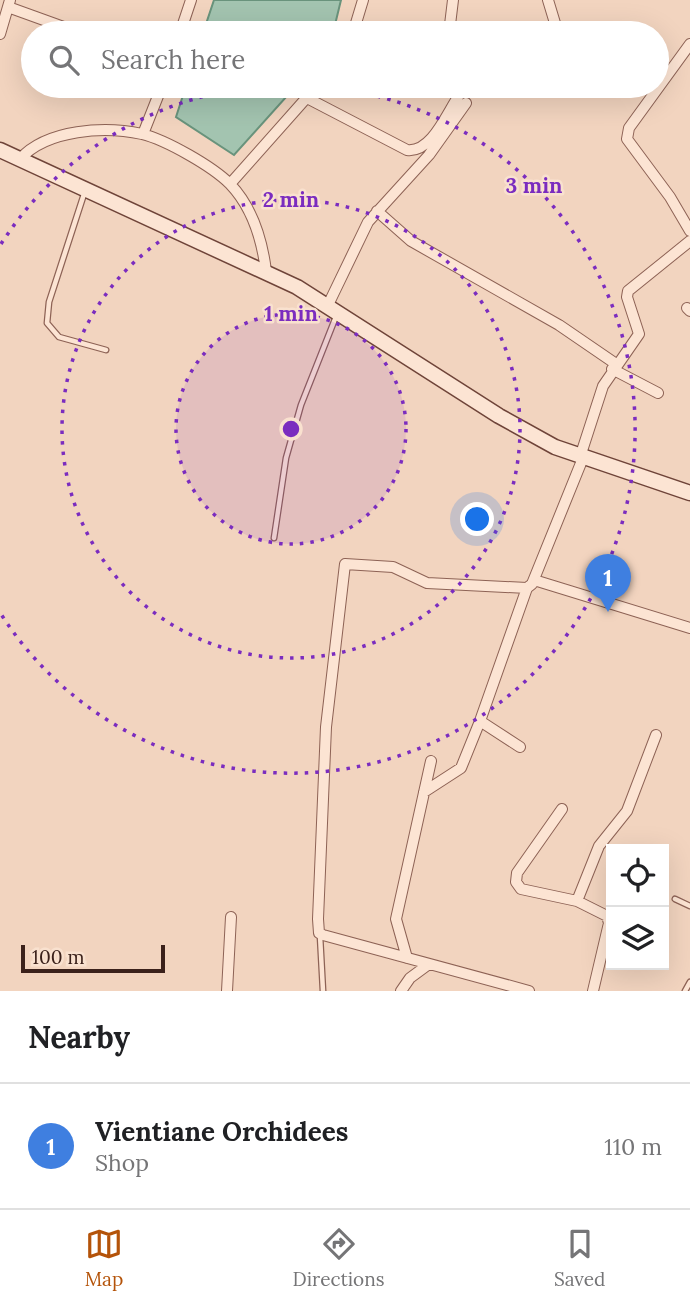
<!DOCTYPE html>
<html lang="en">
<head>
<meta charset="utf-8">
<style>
	:root { --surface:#fff; --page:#f6f6f6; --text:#202124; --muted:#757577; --line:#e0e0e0; --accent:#b45309 }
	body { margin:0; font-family:Lora,serif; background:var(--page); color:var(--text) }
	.controls { position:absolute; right:21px; bottom:21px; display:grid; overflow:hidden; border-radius:0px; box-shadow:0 7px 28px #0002 }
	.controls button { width:63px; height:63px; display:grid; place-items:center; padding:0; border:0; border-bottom:2px solid var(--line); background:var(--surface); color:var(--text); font:35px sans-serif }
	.scale { position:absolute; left:21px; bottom:18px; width:144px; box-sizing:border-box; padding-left:7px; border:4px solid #3b211b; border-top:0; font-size:19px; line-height:24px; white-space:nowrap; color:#3b211b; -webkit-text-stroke:5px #f9e1cf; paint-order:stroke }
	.you { position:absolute; left:478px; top:520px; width:24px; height:24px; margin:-18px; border:5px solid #fff; border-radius:50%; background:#1a73e8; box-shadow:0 0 0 10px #1a73e833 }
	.badge { display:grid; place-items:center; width:46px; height:46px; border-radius:50%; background:var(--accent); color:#fff; font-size:23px; font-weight:700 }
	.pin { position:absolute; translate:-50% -58px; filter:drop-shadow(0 2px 4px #0008) }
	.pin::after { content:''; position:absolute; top:37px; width:24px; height:21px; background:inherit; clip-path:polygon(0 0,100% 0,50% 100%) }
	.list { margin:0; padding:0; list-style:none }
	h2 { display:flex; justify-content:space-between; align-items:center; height:91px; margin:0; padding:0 28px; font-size:30px }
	h2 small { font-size:23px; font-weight:400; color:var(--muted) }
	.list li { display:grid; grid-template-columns:46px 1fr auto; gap:21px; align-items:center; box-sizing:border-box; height:126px; padding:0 28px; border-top:2px solid var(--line) }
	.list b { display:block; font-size:26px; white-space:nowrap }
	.list p { margin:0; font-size:23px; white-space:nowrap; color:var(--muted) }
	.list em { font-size:23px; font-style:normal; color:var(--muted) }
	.icon { flex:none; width:38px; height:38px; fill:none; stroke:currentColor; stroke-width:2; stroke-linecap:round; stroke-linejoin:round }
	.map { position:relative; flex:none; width:690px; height:991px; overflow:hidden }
	.search { position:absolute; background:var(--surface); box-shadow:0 7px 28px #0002; left:21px; right:21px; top:21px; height:77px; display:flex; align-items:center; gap:18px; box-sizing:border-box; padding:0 24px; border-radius:38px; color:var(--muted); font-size:26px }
	.sheet { height:217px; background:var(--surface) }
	nav { display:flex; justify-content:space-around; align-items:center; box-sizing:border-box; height:98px; border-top:2px solid var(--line); background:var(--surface); font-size:19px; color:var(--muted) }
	nav a { display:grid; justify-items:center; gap:4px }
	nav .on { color:var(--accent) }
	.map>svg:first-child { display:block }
</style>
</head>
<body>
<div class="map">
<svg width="690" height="991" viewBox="0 0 690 991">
	<rect width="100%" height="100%" fill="#f2d4bf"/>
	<!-- water -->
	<path fill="#a3c4b0" stroke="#69937c" stroke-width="2" d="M 214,0 L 341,0 L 333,33 L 203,33 Z
		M 186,86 L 296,86 L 234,155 L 176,117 Z"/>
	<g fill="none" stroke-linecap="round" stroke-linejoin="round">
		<!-- lane casing -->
		<g stroke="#8d6255" stroke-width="7">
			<path id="lane" d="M 85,191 L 49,302 L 47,323 L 59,337 L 106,350
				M 274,538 L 286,458 L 301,405 L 337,314
				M 675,899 L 690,906
				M 320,936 L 323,991
				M 685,991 L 690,982"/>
		</g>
		<!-- street casing -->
		<g stroke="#8d6255" stroke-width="12">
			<path id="street" d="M 548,0 L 558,33
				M 8,7 L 80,33
				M 180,33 L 191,0
				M 353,33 L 363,0
				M 449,33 L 453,0
				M 0,34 L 10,0
				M 690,44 L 629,128 L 627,139 L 670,197 L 690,231
				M 307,98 L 407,150 C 431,153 446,115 458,97 L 456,86
				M 143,134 L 162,86
				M 20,159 C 47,129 105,126 142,134 C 166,140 212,166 230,184 C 253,208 262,239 266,271
				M 230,184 L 317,86
				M 377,211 L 411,241 L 559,325 L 616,364
				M 328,305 L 368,222 L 429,155 L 466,103
				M 687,308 L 690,311
				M 612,369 L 658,393
				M 580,457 L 603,386 L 639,334 L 627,297 L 628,291 L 690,241
				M 534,580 L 690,628
				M 527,588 L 427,583 L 393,567 L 345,564 L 326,727 L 318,919 L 319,933 L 323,935 L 529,991
				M 520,747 L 480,721 L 527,588 L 532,584 L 583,458
				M 424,792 L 461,768 L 480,721
				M 562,809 L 517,873 L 516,882 L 521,889 L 577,901 L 607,916 L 609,923 L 593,991
				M 577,901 L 599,846 L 627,811 L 656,735
				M 407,958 L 396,919 L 431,761
				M 227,991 L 231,917
				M 401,991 L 410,978 L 429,964"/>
		</g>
		<!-- secondary casing -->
		<g stroke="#6f4439" stroke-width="17">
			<path id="secondary" d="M 0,150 L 297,287 L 499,416 L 555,447 L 690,493"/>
		</g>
		<!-- lane -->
		<use href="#lane" stroke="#fce4d3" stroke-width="4.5"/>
		<!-- street -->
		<use href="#street" stroke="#fce4d3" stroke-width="10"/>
		<!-- secondary -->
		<use href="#secondary" stroke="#fce4d3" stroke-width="14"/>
	</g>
	<!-- distance rings -->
	<circle cx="291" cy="429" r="115" fill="#7b2cbf" fill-opacity=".12"/>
	<g fill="none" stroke="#7b2cbf" stroke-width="3.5" stroke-dasharray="3.5 7">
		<circle cx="291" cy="429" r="115"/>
		<circle cx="291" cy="429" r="229"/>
		<path d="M1 244A344 344 0 0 1 267 86M315 86A344 344 0 1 1 1 614"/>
	</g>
	<circle cx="291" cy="429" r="10" fill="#7b2cbf" stroke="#f9e1cf" stroke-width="3.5"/>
	<g font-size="21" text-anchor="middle" font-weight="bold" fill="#7b2cbf" stroke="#f9e1cf" stroke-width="5" stroke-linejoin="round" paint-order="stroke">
		<text x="534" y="193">3 min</text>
		<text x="291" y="207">2 min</text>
		<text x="291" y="321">1 min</text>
	</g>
</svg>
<div class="controls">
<button><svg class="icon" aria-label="locate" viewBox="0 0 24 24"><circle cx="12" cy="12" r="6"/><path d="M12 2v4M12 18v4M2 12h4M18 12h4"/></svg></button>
<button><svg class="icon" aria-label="layers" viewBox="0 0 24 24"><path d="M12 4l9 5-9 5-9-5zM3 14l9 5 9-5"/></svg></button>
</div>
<div class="scale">100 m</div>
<div class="you"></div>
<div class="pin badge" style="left:608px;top:612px;background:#3f7fe0">1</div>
<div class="search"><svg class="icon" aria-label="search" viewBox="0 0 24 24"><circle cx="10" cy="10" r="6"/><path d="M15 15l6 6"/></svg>Search here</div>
</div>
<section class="sheet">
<h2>Nearby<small></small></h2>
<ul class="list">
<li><span class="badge" style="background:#3f7fe0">1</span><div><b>Vientiane Orchidees</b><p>Shop</p></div><em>110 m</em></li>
</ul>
</section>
<nav>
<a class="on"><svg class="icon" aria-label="map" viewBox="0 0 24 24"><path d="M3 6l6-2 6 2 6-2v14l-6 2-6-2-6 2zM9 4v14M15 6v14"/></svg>Map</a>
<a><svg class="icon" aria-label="directions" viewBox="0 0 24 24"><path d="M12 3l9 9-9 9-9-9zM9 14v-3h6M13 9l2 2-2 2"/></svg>Directions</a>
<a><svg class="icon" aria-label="saved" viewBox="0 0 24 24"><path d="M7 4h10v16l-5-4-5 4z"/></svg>Saved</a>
</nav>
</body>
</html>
